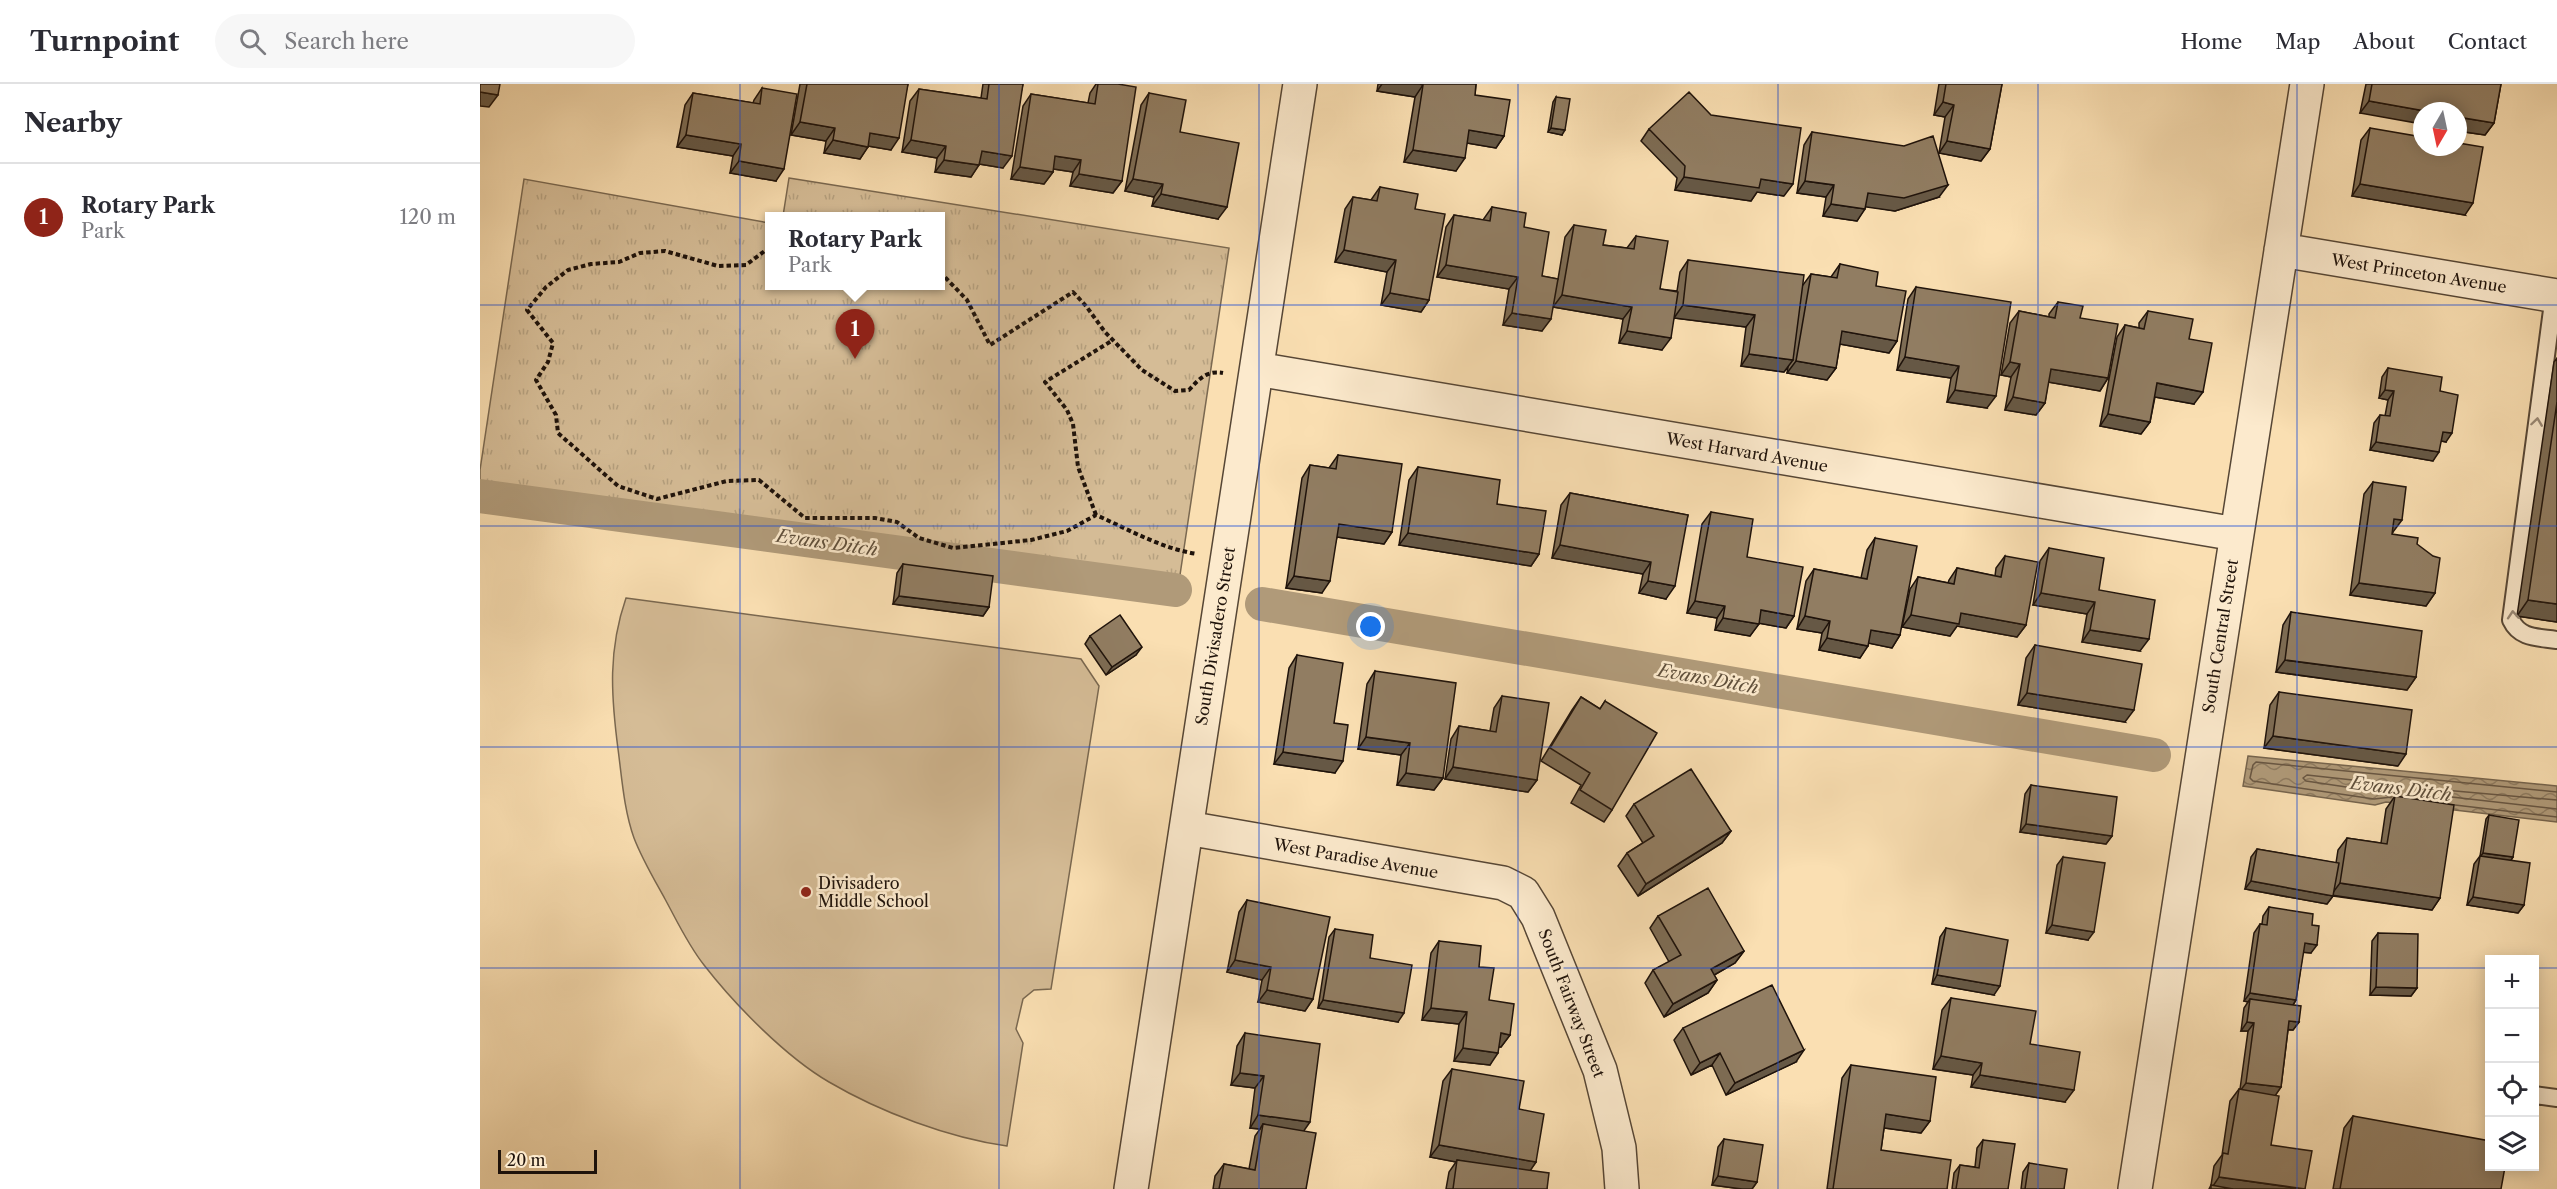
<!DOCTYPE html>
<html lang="en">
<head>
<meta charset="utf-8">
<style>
	:root { --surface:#fff; --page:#f7f7f7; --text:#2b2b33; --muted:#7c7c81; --line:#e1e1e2; --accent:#8f2418 }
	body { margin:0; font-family:"Libre Caslon Text",serif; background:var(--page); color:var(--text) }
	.controls { position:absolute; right:18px; bottom:18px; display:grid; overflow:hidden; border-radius:0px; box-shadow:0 3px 15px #0003 }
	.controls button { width:54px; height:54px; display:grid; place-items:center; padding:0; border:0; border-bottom:2px solid var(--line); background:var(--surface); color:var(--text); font:30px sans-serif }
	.compass { position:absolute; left:1933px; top:18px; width:54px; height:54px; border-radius:50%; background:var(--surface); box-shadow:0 3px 15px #0003; rotate:189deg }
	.scale { position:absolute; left:18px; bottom:15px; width:99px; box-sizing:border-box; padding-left:6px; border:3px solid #1f130b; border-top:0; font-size:16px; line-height:21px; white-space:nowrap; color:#1f130b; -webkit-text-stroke:4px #fceacd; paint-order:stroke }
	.you { position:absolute; left:891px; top:543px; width:21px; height:21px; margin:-15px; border:4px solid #fff; border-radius:50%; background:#1a73e8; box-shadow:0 0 0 9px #1a73e833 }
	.badge { display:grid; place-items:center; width:39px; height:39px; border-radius:50%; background:var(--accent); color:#fff; font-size:20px; font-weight:700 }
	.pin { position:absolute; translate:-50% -50px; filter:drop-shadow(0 2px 3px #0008) }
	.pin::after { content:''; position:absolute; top:32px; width:21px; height:18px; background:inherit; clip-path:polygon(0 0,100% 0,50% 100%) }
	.popup { position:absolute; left:285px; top:128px; width:180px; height:78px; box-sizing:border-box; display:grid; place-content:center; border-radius:0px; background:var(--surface); filter:drop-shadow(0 2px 4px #0005); font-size:20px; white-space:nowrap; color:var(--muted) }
	.popup b { font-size:22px; color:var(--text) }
	.popup::after { content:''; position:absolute; left:50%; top:100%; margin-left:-12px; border:12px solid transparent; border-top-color:var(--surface) }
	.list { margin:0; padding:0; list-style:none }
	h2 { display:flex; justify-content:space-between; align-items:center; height:78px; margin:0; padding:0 24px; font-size:26px }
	h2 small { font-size:20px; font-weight:400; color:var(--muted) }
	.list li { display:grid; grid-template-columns:39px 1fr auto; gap:18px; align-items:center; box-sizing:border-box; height:108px; padding:0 24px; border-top:2px solid var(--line) }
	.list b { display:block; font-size:22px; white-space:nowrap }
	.list p { margin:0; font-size:20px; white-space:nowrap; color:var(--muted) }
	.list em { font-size:20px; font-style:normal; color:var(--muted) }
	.icon { flex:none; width:33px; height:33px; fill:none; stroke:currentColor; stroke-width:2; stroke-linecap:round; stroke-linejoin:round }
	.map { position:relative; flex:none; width:2077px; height:1105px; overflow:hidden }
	header { display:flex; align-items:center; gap:36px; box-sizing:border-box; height:84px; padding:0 30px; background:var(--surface); border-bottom:2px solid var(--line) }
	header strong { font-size:28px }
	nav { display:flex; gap:33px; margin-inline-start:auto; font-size:21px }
	.search { width:420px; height:54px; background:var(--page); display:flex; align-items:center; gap:15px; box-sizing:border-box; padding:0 21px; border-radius:33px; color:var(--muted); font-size:22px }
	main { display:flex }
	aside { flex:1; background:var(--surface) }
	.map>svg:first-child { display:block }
</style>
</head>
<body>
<header>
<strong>Turnpoint</strong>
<div class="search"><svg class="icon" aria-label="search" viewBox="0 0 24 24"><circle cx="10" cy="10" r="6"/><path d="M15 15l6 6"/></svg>Search here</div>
<nav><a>Home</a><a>Map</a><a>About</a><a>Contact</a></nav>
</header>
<main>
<aside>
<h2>Nearby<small></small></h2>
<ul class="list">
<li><span class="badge">1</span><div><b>Rotary Park</b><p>Park</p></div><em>120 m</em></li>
</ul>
</aside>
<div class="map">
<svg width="2077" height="1105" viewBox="0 0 2077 1105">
	<defs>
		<pattern id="park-tufts" width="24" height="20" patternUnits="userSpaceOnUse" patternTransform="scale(1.5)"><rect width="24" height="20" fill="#d5bc96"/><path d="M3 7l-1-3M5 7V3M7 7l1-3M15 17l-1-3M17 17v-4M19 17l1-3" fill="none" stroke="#b6a180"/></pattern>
		<pattern id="water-waves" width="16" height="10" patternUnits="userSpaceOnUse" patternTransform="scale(1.5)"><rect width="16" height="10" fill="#b09a79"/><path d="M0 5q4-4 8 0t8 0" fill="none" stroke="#8f7c61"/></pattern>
	</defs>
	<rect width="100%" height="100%" fill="#fadfb2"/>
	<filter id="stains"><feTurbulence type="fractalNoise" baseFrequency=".00333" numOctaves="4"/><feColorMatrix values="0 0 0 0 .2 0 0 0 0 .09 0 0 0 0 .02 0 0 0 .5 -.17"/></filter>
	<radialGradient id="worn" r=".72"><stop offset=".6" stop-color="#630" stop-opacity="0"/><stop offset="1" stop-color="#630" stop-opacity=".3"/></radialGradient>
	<!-- park -->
	<path fill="url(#park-tufts)" stroke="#7a6850" stroke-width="1.5" d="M 309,94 L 749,164 L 697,511 L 0,399 L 0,386 L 44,95 L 289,139 L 290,202 L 460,202 L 460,132 L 303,132 Z"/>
	<!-- garden -->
	<path fill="#d5bc96" stroke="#7a6850" stroke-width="1.5" d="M 146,514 L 601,575 L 619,602 L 571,905 L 554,906 L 543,915 L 536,945 L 543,959 L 527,1062 C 469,1054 400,1028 349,998 C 306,973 255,921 224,881 C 208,861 197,837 185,815 C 174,795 162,775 154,754 C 144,726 142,695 138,665 C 131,611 128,566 146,514 Z"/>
	<!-- water -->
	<path fill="url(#water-waves)" stroke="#76644d" stroke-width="1.5" d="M 1768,672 L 2077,702 L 2077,738 L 1906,718 L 1895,721 L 1763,702 Z"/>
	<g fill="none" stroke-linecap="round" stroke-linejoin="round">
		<!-- shore -->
		<path stroke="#685642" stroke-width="1.5" d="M 1827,691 L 1900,699 L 1903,703 L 1893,707 L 1826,697 L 1823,694 Z
			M 1912,713 L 1894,715 L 1773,697 L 1770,694 L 1773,681 L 1776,678 L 2077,708
			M 2077,716 L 1964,706 L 1960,709 L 1963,712 L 2077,725
			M 1975,721 L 2077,733"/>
		<!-- canal -->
		<path stroke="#b09a79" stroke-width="34" d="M 0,412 L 695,506
			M 782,520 L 1674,671"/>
		<!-- lane casing -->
		<g stroke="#564635" stroke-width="20">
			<path id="lane" d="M 2074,211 L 2031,536 C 2040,555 2058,553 2077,556
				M 2054,1011 L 2077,1014"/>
		</g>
		<!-- street casing -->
		<g stroke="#564635" stroke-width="36">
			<path id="street" d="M 1801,166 L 2077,212
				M 777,285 L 1756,450
				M 707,744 L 1023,799 L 1043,809 L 1058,833 L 1120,986 L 1139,1064 L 1142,1105
				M 651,1105 L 820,0
				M 1655,1105 L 1827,0"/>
		</g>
		<!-- path -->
		<path stroke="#1f130b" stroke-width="4" stroke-dasharray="4.5 3" stroke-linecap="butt" d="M 290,163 L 266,181 L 238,182 L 185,167 L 160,169 L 139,178 L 111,180 L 88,186 L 66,203 L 47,226 L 73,259 L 68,278 L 56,296 L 76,331 L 78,349 L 138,402 L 177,415 L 247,397 L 279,396 L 325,434 L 395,434 L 417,438 L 439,454 L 473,464 L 551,456 L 587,447 L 616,431 C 650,446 680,464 717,470
			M 460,188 L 487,216 L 510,261 L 593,208 L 606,222 L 625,248 L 662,286 L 695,307 L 709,306 C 719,295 727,286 743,289
			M 616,431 L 598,383 L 593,340 L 587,326 L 565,298 L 633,256"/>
		<!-- lane -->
		<use href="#lane" stroke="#fceacd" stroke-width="16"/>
		<!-- street -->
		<use href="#street" stroke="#fceacd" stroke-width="33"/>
	</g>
	<!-- wall -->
	<path fill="#7d6c54" stroke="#1f130b" stroke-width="1.5" d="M 320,0 L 428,0 L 411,66 L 388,62 L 380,75 L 344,69 L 346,57 L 311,51 Z
		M 503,0 L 543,0 L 523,84 L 499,80 L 491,93 L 455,88 L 457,74 L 422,68 L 430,17 L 439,5 L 501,14 Z
		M 616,0 L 638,0 L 642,97 L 633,109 L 590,102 L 593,88 L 573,85 L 573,88 L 564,100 L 531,95 L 543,22 L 551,10 L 608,19 L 610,9 Z
		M 898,0 L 996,0 L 995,11 L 1024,52 L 1016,64 L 987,59 L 976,87 L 924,78 L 935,13 L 897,7 Z
		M 1459,0 L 1522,0 L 1510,65 L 1501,77 L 1459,69 L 1465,33 L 1454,31 Z
		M 1886,0 L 2021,0 L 2014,39 L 2005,51 L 1978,47 L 1978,27 L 1880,29 Z
		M 282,4 L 296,97 L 250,89 L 253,72 L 197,63 L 205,21 L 213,9 L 273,19 L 274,16 Z
		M 669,9 L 700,48 L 738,135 L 672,122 L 674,113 L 645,107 L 661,21 Z
		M 1076,13 L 1082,51 L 1068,48 L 1073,18 Z
		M 1890,44 L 1985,131 L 1872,112 L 1881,56 Z
		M 1169,45 L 1304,112 L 1277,108 L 1271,117 L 1195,106 L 1197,94 L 1161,57 Z
		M 1332,48 L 1459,113 L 1415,127 L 1386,122 L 1377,137 L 1343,132 L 1346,113 L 1317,109 L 1324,61 Z
		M 900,103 L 935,125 L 949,216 L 941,228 L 901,221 L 907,188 L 855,178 L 865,125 L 873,113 L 891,116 Z
		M 1012,123 L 1044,143 L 1062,192 L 1078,195 L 1085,153 L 1094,141 L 1123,161 L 1147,164 L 1156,152 L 1180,205 L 1197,207 L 1200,188 L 1208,176 L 1323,201 L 1331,190 L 1351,193 L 1360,180 L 1396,202 L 1417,257 L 1409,269 L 1360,260 L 1356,284 L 1347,296 L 1307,289 L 1308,283 L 1304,288 L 1261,282 L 1266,243 L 1194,234 L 1182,266 L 1139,259 L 1143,235 L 1073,223 L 1062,247 L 1023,241 L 1029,205 L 957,193 L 966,143 L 974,131 L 1003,136 Z
		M 1436,203 L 1507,324 L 1467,318 L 1471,294 L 1417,286 L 1428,215 Z
		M 1578,218 L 1600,234 L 1628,294 L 1620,307 L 1568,298 L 1565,319 L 1556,331 L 1525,326 L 1531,293 L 1521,291 L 1530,239 L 1539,227 L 1569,233 L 1569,230 Z
		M 1668,227 L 1709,255 L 1714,320 L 1675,313 L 1670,338 L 1661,350 L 1620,342 L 1637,253 L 1645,241 L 1659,244 L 1659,239 Z
		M 2077,274 L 2077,538 L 2037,532 L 2074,278 Z
		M 1908,284 L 1960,307 L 1966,358 L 1961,357 L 1953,377 L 1890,366 L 1894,339 L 1900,331 L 1905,332 L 1908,316 L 1899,314 L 1902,293 Z
		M 858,371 L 912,448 L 904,460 L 857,453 L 842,509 L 806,504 L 822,394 L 830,381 L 849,384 Z
		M 938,383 L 1017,420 L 1059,470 L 1051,482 L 919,461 L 929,396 Z
		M 1893,398 L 1913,448 L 1912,450 L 1937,460 L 1955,509 L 1946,522 L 1870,511 L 1884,410 Z
		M 1090,409 L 1208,431 L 1186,515 L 1159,509 L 1163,490 L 1072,474 L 1081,421 Z
		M 1231,428 L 1314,532 L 1306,544 L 1279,539 L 1270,552 L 1235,546 L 1237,534 L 1207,529 L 1222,440 Z
		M 1395,454 L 1420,551 L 1412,564 L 1389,559 L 1380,574 L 1339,566 L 1342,549 L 1317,545 L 1326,497 L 1334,485 L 1381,494 L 1387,466 Z
		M 1569,464 L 1660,567 L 1602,558 L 1607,530 L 1553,521 L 1560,477 Z
		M 1525,472 L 1546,541 L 1537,553 L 1477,542 L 1470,552 L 1422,543 L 1430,505 L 1438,493 L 1468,499 L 1469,496 L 1477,484 L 1515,492 L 1516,484 Z
		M 423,480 L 509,523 L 503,532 L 413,520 L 417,489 Z
		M 1811,528 L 1936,593 L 1927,606 L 1796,588 L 1803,541 Z
		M 610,552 L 656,571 L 626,591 L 605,560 Z
		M 1555,561 L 1645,638 L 1538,621 L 1546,574 Z
		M 817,571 L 854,639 L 855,689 L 794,680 L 809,584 Z
		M 895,587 L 963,694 L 954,706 L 917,701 L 921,671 L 878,665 L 887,600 Z
		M 1799,608 L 1918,682 L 1784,664 L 1790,621 Z
		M 1022,612 L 1057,696 L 1048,708 L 965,695 L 971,655 L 979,642 L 1010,647 L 1014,624 Z
		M 1101,613 L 1120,625 L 1125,617 L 1132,726 L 1124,738 L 1091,719 L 1101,701 L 1061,677 L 1092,626 Z
		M 1551,701 L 1632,752 L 1626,760 L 1540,748 L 1545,710 Z
		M 1915,712 L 1960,814 L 1952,826 L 1853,812 L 1847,820 L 1765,805 L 1771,773 L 1777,765 L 1856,779 L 1858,766 L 1867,754 L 1901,759 L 1906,725 Z
		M 1154,720 L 1251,747 L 1242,759 L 1158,812 L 1138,782 L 1147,769 L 1163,759 L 1146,732 Z
		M 2009,731 L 2033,773 L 2031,776 L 2044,821 L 2038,829 L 1987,821 L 1994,780 L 2000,772 L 2006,735 Z
		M 1583,773 L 1608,856 L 1566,849 L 1577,781 Z
		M 767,816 L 833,915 L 825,927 L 778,918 L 782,896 L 747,888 L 759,828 Z
		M 1789,823 L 1832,841 L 1831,869 L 1823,868 L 1816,916 L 1813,921 L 1819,938 L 1813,946 L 1808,946 L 1801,1003 L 1795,1011 L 1791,1061 L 1825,1105 L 1729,1105 L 1731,1101 L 1734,1082 L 1742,1071 L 1750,1017 L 1759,1005 L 1760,1005 L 1768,947 L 1761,947 L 1764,924 L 1768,918 L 1764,917 L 1774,849 L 1780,840 L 1782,840 L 1783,832 Z
		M 1178,832 L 1264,867 L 1255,879 L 1234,891 L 1237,896 L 1228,909 L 1184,933 L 1165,899 L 1173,886 L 1189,878 L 1170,844 Z
		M 1466,844 L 1514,911 L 1452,900 L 1460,853 Z
		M 855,845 L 890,874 L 918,938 L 838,924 L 849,853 Z
		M 1898,849 L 1937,904 L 1931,912 L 1890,911 L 1892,857 Z
		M 959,857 L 999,883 L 1009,916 L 1030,951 L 1021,963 L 1019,963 L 1010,981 L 974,977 L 979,940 L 942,936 L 951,869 Z
		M 1471,914 L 1550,960 L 1585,1018 L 1491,1003 L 1493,991 L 1453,985 L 1462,926 Z
		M 1203,944 L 1316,978 L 1246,1011 L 1232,981 L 1211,991 L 1194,956 Z
		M 765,949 L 824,1047 L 826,1105 L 733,1105 L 735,1092 L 744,1080 L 769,1085 L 775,1052 L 780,1045 L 770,1044 L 775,1004 L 751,1001 L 757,962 Z
		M 1371,981 L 1450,1037 L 1441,1049 L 1404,1044 L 1401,1066 L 1467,1105 L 1347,1105 L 1362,994 Z
		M 972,985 L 1039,1025 L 1056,1078 L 1050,1086 L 1067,1105 L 966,1105 L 969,1088 L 976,1078 L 950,1073 L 963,997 Z
		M 1873,1032 L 2021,1105 L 1853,1105 L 1864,1044 Z
		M 1244,1055 L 1277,1098 L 1272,1105 L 1262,1105 L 1232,1101 L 1238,1063 Z
		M 1503,1056 L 1528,1105 L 1472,1105 L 1474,1089 L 1480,1081 L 1495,1083 L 1497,1064 Z
		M 1549,1079 L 1584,1105 L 1541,1105 L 1543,1088 Z"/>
	<!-- shaded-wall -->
	<path fill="#665845" stroke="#1f130b" stroke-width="1.5" d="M 902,0 L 940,0 L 943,1 L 935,13 L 897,7 Z
		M 0,8 L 18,11 L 9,23 L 0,22 Z
		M 1889,17 L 1945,27 L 1942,27 L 1942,40 L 1880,29 Z
		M 1463,18 L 1474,21 L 1465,33 L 1454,31 Z
		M 1978,33 L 2014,39 L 2005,51 L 1978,47 Z
		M 320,38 L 355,44 L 346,57 L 311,51 Z
		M 1071,44 L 1085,46 L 1082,51 L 1068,48 Z
		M 989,46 L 1024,52 L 1016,64 L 981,58 Z
		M 390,49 L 419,54 L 411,66 L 382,61 Z
		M 206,51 L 261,60 L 253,72 L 197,63 Z
		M 353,56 L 388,63 L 380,75 L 344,69 Z
		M 431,56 L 466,62 L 457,74 L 422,68 Z
		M 1467,57 L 1510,65 L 1501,77 L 1459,69 Z
		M 933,66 L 985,74 L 976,87 L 924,78 Z
		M 502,67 L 532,72 L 523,84 L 493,79 Z
		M 575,72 L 601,76 L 593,88 L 567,84 Z
		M 464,76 L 499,81 L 491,93 L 455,88 Z
		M 259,77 L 304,85 L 296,97 L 250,89 Z
		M 540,83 L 573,88 L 564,100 L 531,95 Z
		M 599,90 L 642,97 L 633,109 L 590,102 Z
		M 1204,93 L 1281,95 L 1313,100 L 1304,112 L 1277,108 L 1271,117 L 1195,106 Z
		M 653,95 L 683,100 L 674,113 L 645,107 Z
		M 1325,97 L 1354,101 L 1346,113 L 1317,109 Z
		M 1880,100 L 1993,119 L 1985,131 L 1872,112 Z
		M 1468,101 L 1459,113 L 1415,127 L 1379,122 L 1388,109 Z
		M 681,110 L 747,123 L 738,135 L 672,122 Z
		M 1351,120 L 1385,125 L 1377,137 L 1343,132 Z
		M 864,166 L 916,176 L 907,188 L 855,178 Z
		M 966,181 L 1038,193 L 1029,205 L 957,193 Z
		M 910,209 L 949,216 L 941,228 L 901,221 Z
		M 1082,211 L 1152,223 L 1143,235 L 1073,223 Z
		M 1203,221 L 1275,231 L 1266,243 L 1194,234 Z
		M 1032,229 L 1071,235 L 1062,247 L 1023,241 Z
		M 1147,247 L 1191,254 L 1182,266 L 1139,259 Z
		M 1362,247 L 1417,257 L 1409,269 L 1354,259 Z
		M 1269,270 L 1313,276 L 1304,288 L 1261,282 Z
		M 1425,273 L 1479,282 L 1471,294 L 1417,286 Z
		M 1316,277 L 1356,284 L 1347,296 L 1307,289 Z
		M 1530,278 L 1540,280 L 1531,293 L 1521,291 Z
		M 1571,285 L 1628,294 L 1620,307 L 1562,297 Z
		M 1677,299 L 1723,308 L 1714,320 L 1669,312 Z
		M 1475,306 L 1516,312 L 1507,324 L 1467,318 Z
		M 1905,306 L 1914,307 L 1908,316 L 1899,314 Z
		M 1533,313 L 1565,319 L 1556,331 L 1525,326 Z
		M 1628,330 L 1670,338 L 1661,350 L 1620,342 Z
		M 1963,348 L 1972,349 L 1966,358 L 1957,356 Z
		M 1896,358 L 1959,368 L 1953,377 L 1890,366 Z
		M 1914,435 L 1922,436 L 1913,448 L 1906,447 Z
		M 859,440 L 912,448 L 904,460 L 850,452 Z
		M 928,449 L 1059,470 L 1051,482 L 919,461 Z
		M 1080,461 L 1171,478 L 1163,490 L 1072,474 Z
		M 814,492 L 850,497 L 842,509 L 806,504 Z
		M 1168,497 L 1195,502 L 1186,515 L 1159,509 Z
		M 1879,499 L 1955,509 L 1946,522 L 1870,511 Z
		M 1561,509 L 1615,518 L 1607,530 L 1553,521 Z
		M 419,512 L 509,523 L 503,532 L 413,520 Z
		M 2048,516 L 2077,520 L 2077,538 L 2037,532 Z
		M 1215,517 L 1245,522 L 1237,534 L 1207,529 Z
		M 1281,526 L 1314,532 L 1306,544 L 1272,538 Z
		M 1481,529 L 1546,541 L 1537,553 L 1477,542 L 1470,552 L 1422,543 L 1431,531 Z
		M 1325,532 L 1350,537 L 1342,549 L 1317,545 Z
		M 1243,534 L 1279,540 L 1270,552 L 1235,546 Z
		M 1391,546 L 1420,551 L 1412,564 L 1383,558 Z
		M 1610,546 L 1669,555 L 1660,567 L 1602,558 Z
		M 1347,554 L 1388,562 L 1380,574 L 1339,566 Z
		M 662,563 L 656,571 L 626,591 L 632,583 Z
		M 1805,576 L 1936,593 L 1927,606 L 1796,588 Z
		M 1547,609 L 1654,626 L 1645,638 L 1538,621 Z
		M 1793,652 L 1926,670 L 1918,682 L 1784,664 Z
		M 886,653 L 930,659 L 921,671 L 878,665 Z
		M 803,668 L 863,677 L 855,689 L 794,680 Z
		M 973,683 L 1057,696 L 1048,708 L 965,695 Z
		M 926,689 L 963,694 L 954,706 L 917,701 Z
		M 1546,740 L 1632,752 L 1626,760 L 1540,748 Z
		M 1251,747 L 1242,759 L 1158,812 L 1166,800 Z
		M 2003,769 L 2033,773 L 2030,778 L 2000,773 Z
		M 1771,797 L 1853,812 L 1847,820 L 1765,805 Z
		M 1860,799 L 1960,814 L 1952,826 L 1851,811 Z
		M 1993,813 L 2044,821 L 2038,829 L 1987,821 Z
		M 1572,841 L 1614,848 L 1608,856 L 1566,849 Z
		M 1825,859 L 1837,861 L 1831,869 L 1819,868 Z
		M 1264,867 L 1255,879 L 1222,898 L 1231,885 Z
		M 755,876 L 791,883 L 782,896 L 747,888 Z
		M 1457,891 L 1520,902 L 1514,911 L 1452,900 Z
		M 1237,896 L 1228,909 L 1184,933 L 1193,920 Z
		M 1896,903 L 1937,904 L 1931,912 L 1890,911 Z
		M 787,906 L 833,915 L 825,927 L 778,918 Z
		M 1770,909 L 1816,916 L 1811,924 L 1770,915 L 1768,918 L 1764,917 Z
		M 843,916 L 924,929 L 918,938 L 838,924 Z
		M 951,924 L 987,928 L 979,940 L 942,936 Z
		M 1809,937 L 1819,938 L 1813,946 L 1803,945 Z
		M 1767,938 L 1774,939 L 1768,947 L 1761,947 Z
		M 1021,949 L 1030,951 L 1021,963 L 1012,962 Z
		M 983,964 L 1018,969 L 1010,981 L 974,977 Z
		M 1324,966 L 1316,978 L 1246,1011 L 1255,999 Z
		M 1240,969 L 1232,981 L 1211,991 L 1220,979 Z
		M 1461,972 L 1502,979 L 1493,991 L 1453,985 Z
		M 760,989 L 784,992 L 775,1004 L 751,1001 Z
		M 1500,991 L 1594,1006 L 1585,1018 L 1491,1003 Z
		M 1766,999 L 1801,1003 L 1795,1012 L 1760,1007 Z
		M 1406,1030 L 1450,1037 L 1441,1049 L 1397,1043 Z
		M 778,1031 L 830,1038 L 821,1051 L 783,1040 L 780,1045 L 770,1044 Z
		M 959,1061 L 1056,1078 L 1048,1090 L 977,1076 L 976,1078 L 950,1073 Z
		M 1238,1092 L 1277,1098 L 1272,1105 L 1262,1105 L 1232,1101 Z
		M 1739,1093 L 1821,1105 L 1731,1105 Z"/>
	<!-- building -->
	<path fill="#917d62" stroke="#1f130b" stroke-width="1.5" d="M 0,0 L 20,0 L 18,11 L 0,8 Z
		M 327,0 L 428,0 L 419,54 L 390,49 L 388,63 L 353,56 L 355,44 L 320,38 Z
		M 509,0 L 543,0 L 532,72 L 502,67 L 499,81 L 464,76 L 466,62 L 431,56 L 439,5 L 507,15 Z
		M 618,0 L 638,0 L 656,3 L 642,97 L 599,90 L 601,76 L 575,72 L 573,88 L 540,83 L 551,10 L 615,20 Z
		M 940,0 L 996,0 L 995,11 L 1030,16 L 1024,52 L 989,46 L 985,74 L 933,66 L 943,1 Z
		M 1466,0 L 1522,0 L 1510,65 L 1467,57 L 1474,21 L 1463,18 Z
		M 1892,0 L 2021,0 L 2014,39 L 1978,33 L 1978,27 L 1945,27 L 1889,17 Z
		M 282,4 L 317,10 L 304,85 L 259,77 L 261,60 L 206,51 L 213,9 L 280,20 Z
		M 1209,8 L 1231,31 L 1321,44 L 1313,100 L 1281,95 L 1279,104 L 1204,93 L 1205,82 L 1169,45 Z
		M 669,9 L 706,16 L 700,48 L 759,59 L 747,123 L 681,110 L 683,100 L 653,95 Z
		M 1076,13 L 1090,15 L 1085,46 L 1071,44 Z
		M 1890,44 L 1942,53 L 1942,63 L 1978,63 L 1978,59 L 2003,63 L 1993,119 L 1880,100 Z
		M 1332,48 L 1424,62 L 1453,52 L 1468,101 L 1424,114 L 1388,109 L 1385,125 L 1351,120 L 1354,101 L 1325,97 Z
		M 900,103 L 938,110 L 935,125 L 965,130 L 949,216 L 910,209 L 916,176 L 864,166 L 873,113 L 897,117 Z
		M 1012,123 L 1046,129 L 1044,143 L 1069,148 L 1062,192 L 1078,195 L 1071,235 L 1032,229 L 1038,193 L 966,181 L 974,131 L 1010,137 Z
		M 1094,141 L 1126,146 L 1123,161 L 1154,165 L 1156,152 L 1188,157 L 1180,205 L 1198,208 L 1191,254 L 1147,247 L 1152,223 L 1082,211 Z
		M 1208,176 L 1324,191 L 1313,276 L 1269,270 L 1275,231 L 1203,221 Z
		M 1360,180 L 1398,188 L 1396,202 L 1426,207 L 1417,257 L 1362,247 L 1356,284 L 1316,277 L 1331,190 L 1357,194 Z
		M 1436,203 L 1531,218 L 1516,312 L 1475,306 L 1479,282 L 1425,273 Z
		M 1578,218 L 1603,222 L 1600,234 L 1638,240 L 1628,294 L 1571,285 L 1565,319 L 1533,313 L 1540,280 L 1530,278 L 1539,227 L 1575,234 Z
		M 1668,227 L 1713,235 L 1709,255 L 1732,259 L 1723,308 L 1677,299 L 1670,338 L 1628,330 L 1645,241 L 1664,245 Z
		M 1908,284 L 1962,293 L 1960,307 L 1978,311 L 1972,349 L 1963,348 L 1959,368 L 1896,358 L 1900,331 L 1910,332 L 1914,307 L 1905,306 Z
		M 2077,318 L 2077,520 L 2048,516 Z
		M 858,371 L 922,380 L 912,448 L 859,440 L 850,497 L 814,492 L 830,381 L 856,385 Z
		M 938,383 L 1020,396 L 1017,420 L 1066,427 L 1059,470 L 928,449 Z
		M 1893,398 L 1926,403 L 1922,436 L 1914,435 L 1912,450 L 1938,454 L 1937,460 L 1953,472 L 1960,474 L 1955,509 L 1879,499 Z
		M 1090,409 L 1208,431 L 1195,502 L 1168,497 L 1171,478 L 1080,461 Z
		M 1231,428 L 1273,435 L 1267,473 L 1323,483 L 1314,532 L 1281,526 L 1279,540 L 1243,534 L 1245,522 L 1215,517 Z
		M 1395,454 L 1437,462 L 1420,551 L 1391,546 L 1388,562 L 1347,554 L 1350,537 L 1325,532 L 1334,485 L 1387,495 Z
		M 1569,464 L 1624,474 L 1619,506 L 1675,516 L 1669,555 L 1610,546 L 1615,518 L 1561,509 Z
		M 1525,472 L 1558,478 L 1546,541 L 1481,529 L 1479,540 L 1431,531 L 1438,493 L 1474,500 L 1477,484 L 1521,493 Z
		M 423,480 L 513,492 L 509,523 L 419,512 Z
		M 1811,528 L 1942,547 L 1936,593 L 1805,576 Z
		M 640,531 L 662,563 L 632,583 L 610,552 Z
		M 1555,561 L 1662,580 L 1654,626 L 1547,609 Z
		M 817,571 L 863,579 L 854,639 L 868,641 L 863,677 L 803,668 Z
		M 895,587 L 976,599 L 963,694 L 926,689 L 930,659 L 886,653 Z
		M 1799,608 L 1932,626 L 1926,670 L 1793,652 Z
		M 1022,612 L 1069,619 L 1057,696 L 973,683 L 979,642 L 1016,648 Z
		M 1101,613 L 1120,625 L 1125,617 L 1177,649 L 1132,726 L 1100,706 L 1110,689 L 1070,664 Z
		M 1211,685 L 1251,747 L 1166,800 L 1147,769 L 1174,752 L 1154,720 Z
		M 1551,701 L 1637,713 L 1632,752 L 1546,740 Z
		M 1915,712 L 1974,721 L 1960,814 L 1860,799 L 1867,754 L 1907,760 Z
		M 2009,731 L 2039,736 L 2033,773 L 2003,769 Z
		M 1777,765 L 1859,779 L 1853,812 L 1771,797 Z
		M 2000,772 L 2050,779 L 2044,821 L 1993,813 Z
		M 1583,773 L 1625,779 L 1614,848 L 1572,841 Z
		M 1228,804 L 1264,867 L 1231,885 L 1237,896 L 1193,920 L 1173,886 L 1201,871 L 1178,832 Z
		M 767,816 L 850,833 L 833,915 L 787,906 L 791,883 L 755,876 Z
		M 1789,823 L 1833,830 L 1832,841 L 1839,842 L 1837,861 L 1825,859 L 1816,916 L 1770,909 L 1780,840 L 1787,841 Z
		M 1466,844 L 1528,856 L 1520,902 L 1457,891 Z
		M 855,845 L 893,851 L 890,874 L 932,881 L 924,929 L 843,916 Z
		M 1898,849 L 1938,850 L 1937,904 L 1896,903 Z
		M 959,857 L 1001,862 L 999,883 L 1014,884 L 1009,916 L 1034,920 L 1030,951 L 1021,949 L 1018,969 L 983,964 L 987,928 L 951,924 Z
		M 1292,901 L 1324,966 L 1255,999 L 1240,969 L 1220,979 L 1203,944 Z
		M 1471,914 L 1556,927 L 1550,960 L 1600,968 L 1594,1006 L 1500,991 L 1502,979 L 1461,972 Z
		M 1770,915 L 1821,922 L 1819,938 L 1809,937 L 1801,1003 L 1766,999 L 1774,939 L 1767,938 Z
		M 765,949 L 840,960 L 830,1038 L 778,1031 L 784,992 L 760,989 Z
		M 1371,981 L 1456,993 L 1450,1037 L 1406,1030 L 1401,1066 L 1471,1076 L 1467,1105 L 1353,1105 Z
		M 972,985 L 1044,997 L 1039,1025 L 1064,1030 L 1056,1078 L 959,1061 Z
		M 1759,1005 L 1799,1012 L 1791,1061 L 1832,1067 L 1825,1105 L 1739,1093 L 1743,1069 L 1748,1070 Z
		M 1873,1032 L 2010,1057 L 2010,1083 L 2025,1083 L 2021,1105 L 1860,1105 Z
		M 783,1040 L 836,1049 L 826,1105 L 739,1105 L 744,1080 L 775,1086 Z
		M 1244,1055 L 1283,1061 L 1277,1098 L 1238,1092 Z
		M 1503,1056 L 1535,1060 L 1528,1105 L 1476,1105 L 1480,1081 L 1499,1084 Z
		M 977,1076 L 1069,1089 L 1067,1105 L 973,1105 Z
		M 1549,1079 L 1587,1085 L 1584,1105 L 1545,1105 Z
		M 1731,1101 L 1753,1105 L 1731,1105 Z"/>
	<!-- one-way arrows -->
	<defs><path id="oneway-chevron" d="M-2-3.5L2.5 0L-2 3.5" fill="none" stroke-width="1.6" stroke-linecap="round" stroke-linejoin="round" transform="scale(1.5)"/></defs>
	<g stroke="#998976">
		<use href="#oneway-chevron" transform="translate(2057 338) rotate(-82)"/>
		<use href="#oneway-chevron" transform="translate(2033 531) rotate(-94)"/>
	</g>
	<!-- grid -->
	<path fill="none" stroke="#1d4ed8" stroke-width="1.5" stroke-opacity="0.55" d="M 260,0 L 260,1105M 519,0 L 519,1105M 779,0 L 779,1105M 1038,0 L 1038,1105M 1298,0 L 1298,1105M 1558,0 L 1558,1105M 1817,0 L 1817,1105M 0,221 L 2077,221M 0,442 L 2077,442M 0,663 L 2077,663M 0,884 L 2010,884M 2054,884 L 2077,884"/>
	<!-- markers -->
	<circle fill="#8f2418" stroke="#fceacd" stroke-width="2" cx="326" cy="808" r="6"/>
	<g text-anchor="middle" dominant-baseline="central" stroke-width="5" stroke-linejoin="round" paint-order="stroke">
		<!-- street labels -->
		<g font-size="16" fill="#1f130b" stroke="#fceacd">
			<text transform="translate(1939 189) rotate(9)">West Princeton Avenue</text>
			<text transform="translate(1267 368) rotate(10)">West Harvard Avenue</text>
			<text transform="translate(735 552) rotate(-81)">South Divisadero Street</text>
			<text transform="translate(1740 552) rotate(-81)">South Central Street</text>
			<text transform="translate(876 774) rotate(10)">West Paradise Avenue</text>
			<text transform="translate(1092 919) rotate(69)">South Fairway Street</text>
		</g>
		<!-- poi labels -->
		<g font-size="16" fill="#1f130b" stroke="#fceacd" text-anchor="start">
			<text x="338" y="799">Divisadero<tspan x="338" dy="18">Middle School</tspan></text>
		</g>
		<!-- water labels -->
		<g font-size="18" font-style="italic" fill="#60503c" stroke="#fceacd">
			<text transform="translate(347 459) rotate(8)">Evans Ditch</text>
			<text transform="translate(1228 595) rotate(10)">Evans Ditch</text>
			<text transform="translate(1921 705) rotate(7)">Evans Ditch</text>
		</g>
	</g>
	<rect width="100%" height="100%" filter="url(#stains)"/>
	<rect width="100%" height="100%" fill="url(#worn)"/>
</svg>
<div class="controls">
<button>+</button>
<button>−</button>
<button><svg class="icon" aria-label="locate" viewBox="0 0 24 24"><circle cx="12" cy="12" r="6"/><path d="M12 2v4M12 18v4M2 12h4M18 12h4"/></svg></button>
<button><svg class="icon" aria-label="layers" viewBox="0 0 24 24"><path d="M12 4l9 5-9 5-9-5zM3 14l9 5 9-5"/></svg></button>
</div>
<svg class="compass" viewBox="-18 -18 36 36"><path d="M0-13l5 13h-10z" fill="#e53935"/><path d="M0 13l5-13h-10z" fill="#7c7c81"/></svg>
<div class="scale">20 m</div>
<div class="you"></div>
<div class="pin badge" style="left:375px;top:275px">1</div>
<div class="popup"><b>Rotary Park</b>Park</div>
</div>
</main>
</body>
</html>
